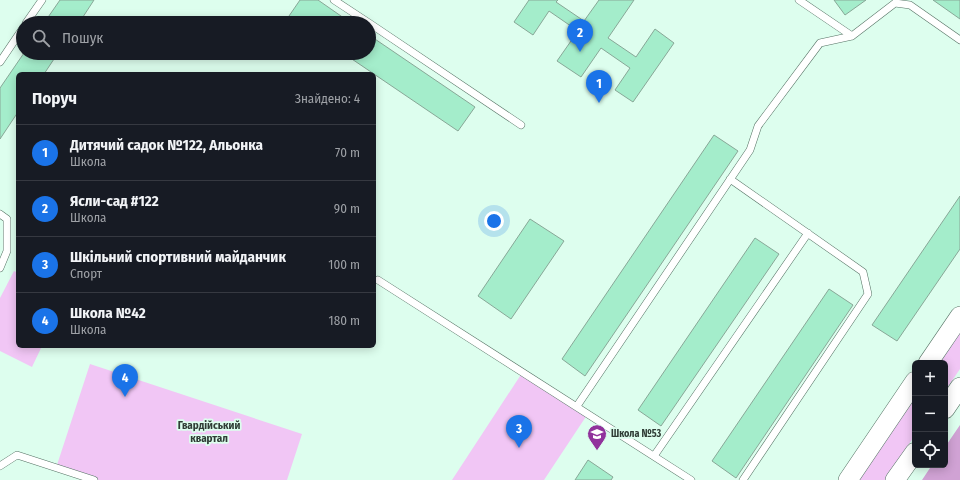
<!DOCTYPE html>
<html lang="uk">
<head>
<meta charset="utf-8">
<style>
	:root { --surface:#171b24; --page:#242831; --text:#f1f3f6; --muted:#9ea1a6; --line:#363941; --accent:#1a73e8 }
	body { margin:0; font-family:"Fira Sans Condensed",sans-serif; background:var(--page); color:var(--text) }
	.controls { position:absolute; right:12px; bottom:12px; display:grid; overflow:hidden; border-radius:6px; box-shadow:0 2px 10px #0003 }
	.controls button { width:36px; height:36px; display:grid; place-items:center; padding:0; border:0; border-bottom:1px solid var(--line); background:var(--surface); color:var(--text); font:20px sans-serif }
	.you { position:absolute; left:494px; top:221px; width:14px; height:14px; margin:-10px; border:3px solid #fff; border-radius:50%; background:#1a73e8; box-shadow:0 0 0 6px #1a73e833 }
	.badge { display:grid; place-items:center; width:26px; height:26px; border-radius:50%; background:var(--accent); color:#fff; font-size:13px; font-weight:700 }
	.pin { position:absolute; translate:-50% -33px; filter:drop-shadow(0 1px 2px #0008) }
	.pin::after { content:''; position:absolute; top:21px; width:14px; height:12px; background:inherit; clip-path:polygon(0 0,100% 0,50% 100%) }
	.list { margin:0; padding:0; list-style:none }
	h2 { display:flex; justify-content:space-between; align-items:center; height:52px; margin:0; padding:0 16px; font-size:17px }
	h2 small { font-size:13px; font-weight:400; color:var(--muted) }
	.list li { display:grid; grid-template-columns:26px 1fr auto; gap:12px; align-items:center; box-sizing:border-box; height:56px; padding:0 16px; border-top:1px solid var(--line) }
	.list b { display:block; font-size:15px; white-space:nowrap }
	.list p { margin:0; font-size:13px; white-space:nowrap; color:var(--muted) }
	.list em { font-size:13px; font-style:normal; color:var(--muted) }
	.icon { flex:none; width:22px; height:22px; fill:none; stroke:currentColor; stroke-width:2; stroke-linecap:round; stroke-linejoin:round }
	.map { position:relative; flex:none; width:960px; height:480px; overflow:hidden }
	.search { position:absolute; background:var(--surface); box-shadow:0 2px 10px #0003; left:16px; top:16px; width:360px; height:44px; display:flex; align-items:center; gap:10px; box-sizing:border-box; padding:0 14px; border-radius:22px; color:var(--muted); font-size:15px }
	.panel { position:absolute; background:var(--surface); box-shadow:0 2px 10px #0003; left:16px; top:72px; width:360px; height:276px; border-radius:6px }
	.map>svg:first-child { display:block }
</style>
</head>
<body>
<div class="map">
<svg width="960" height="480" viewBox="0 0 960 480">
	<rect width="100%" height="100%" fill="#ddfeee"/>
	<!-- green -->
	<path fill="#f1c6f5" d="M 14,271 L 18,273 L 18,346 L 42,346 L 32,367 L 0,351 L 0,298 Z
		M 960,330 L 960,369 L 945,391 L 945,363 L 937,363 Z
		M 90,364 L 302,434 L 287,480 L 93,480 L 56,468 Z
		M 522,373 L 587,415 L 544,480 L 452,480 Z
		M 915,396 L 915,435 L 885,480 L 858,480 Z"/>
	<!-- forest -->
	<path fill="#d0a2d4" d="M 960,425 L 960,480 L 922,480 L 932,465 L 945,465 L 945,447 Z"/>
	<!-- building -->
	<path fill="#a4edcb" stroke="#88a797" d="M 60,0 L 94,0 L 79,23 L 44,23 Z
		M 300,0 L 318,0 L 351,23 L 299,23 L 289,16 Z
		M 529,0 L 558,0 L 556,2 L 584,21 L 599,0 L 634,0 L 608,38 L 636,57 L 655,29 L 674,43 L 633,102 L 615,90 L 630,68 L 601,48 L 581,77 L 557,61 L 578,31 L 549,11 L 533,35 L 514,22 Z
		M 834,0 L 866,0 L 845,15 Z
		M 933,0 L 960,0 L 960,19 Z
		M 369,35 L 475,107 L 458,131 L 343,53 L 369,53 Z
		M 24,53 L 58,53 L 44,74 L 18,74 L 18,112 L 0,139 L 0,88 Z
		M 714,135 L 738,151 L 585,376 L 562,359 Z
		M 960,196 L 960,249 L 897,341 L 872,325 Z
		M 530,219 L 564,241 L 511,319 L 478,296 Z
		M 755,238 L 779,254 L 661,426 L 638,410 Z
		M 829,289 L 853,305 L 736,478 L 712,461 Z
		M 588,460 L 613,477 L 611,480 L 575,480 Z"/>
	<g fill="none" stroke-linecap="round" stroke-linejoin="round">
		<!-- service casing -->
		<g stroke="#557264" stroke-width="8">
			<path id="service" d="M 334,0 L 369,23
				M 799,0 L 852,36
				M 26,23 L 42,0
				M 369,23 L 521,125
				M 0,62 L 23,28
				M 730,179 L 863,272 L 868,294 L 743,480
				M 0,214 L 7,219 L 7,251 L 0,268
				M 378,280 L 691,480
				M 577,406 L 750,150 L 758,126 L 820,43 L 852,36 L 895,3 L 910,5 L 960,40
				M 654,456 L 808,233
				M 0,466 L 17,455 L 94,480"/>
		</g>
		<!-- secondary casing -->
		<g stroke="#557264" stroke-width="20">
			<path id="secondary" d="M 928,363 L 960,316
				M 945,409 L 960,387
				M 848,480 L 915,381
				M 895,480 L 915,452"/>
		</g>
		<!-- service -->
		<use href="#service" stroke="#fff" stroke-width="7"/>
		<!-- secondary -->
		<use href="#secondary" stroke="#fff" stroke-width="19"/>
	</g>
	<!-- icons -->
	<defs>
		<g id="school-pin" transform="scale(1)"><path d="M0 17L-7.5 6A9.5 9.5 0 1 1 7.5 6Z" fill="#91329c" stroke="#ddfeee"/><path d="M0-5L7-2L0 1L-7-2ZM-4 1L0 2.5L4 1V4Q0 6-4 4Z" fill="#fff"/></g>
	</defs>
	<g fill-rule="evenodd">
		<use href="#school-pin" x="597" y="434"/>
	</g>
	<g text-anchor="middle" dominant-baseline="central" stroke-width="3.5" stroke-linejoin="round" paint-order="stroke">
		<!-- poi labels -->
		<g font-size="10" font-weight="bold" fill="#2f3c35" stroke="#ddfeee" text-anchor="start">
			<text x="611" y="434">Школа №53</text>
		</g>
		<!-- neighbourhood labels -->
		<g font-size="11" font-weight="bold" fill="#2f3c35" stroke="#ddfeee">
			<text x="209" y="425">Гвардійський<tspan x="209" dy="13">квартал</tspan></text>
		</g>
	</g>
</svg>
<div class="controls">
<button>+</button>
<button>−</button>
<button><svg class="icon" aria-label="locate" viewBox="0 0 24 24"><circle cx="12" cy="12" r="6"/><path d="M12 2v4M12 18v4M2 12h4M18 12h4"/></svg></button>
</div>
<div class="you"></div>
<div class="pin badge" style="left:599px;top:103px">1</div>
<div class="pin badge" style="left:580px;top:52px">2</div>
<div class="pin badge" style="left:519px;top:448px">3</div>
<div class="pin badge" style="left:125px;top:397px">4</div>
<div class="search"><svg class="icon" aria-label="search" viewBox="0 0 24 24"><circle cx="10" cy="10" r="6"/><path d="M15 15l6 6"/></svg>Пошук</div>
<section class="panel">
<h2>Поруч<small>Знайдено: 4</small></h2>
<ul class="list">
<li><span class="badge">1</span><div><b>Дитячий садок №122, Альонка</b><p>Школа</p></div><em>70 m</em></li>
<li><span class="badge">2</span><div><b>Ясли-сад #122</b><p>Школа</p></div><em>90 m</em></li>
<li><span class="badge">3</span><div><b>Шкільний спортивний майданчик</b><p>Спорт</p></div><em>100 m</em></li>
<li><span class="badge">4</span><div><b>Школа №42</b><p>Школа</p></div><em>180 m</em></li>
</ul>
</section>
</div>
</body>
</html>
